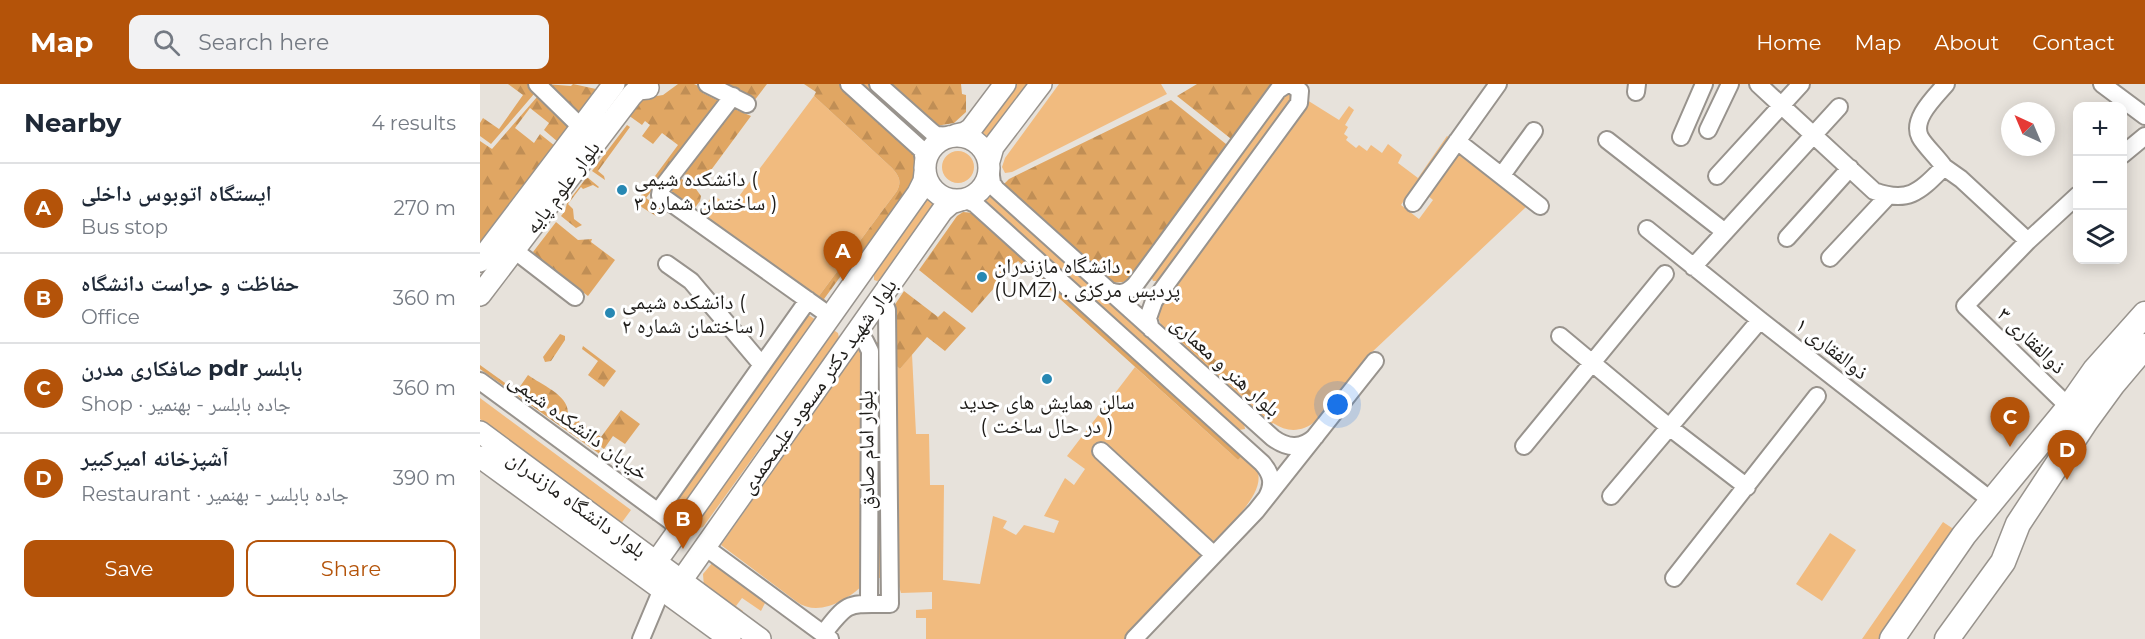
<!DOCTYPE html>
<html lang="en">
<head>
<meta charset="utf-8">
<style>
	:root { --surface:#fff; --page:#f2f2f3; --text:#1f2937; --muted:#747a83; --line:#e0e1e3; --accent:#b45309 }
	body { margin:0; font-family:Montserrat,"Noto Naskh Arabic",sans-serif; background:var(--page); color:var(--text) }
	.controls { position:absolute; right:18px; top:18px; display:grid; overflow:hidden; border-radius:12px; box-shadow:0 3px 15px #0003 }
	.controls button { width:54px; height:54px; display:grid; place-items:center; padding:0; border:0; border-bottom:2px solid var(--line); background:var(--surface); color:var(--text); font:30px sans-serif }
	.compass { position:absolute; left:1521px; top:18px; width:54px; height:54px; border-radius:50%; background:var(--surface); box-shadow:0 3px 15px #0003; rotate:316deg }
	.you { position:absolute; left:858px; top:321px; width:21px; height:21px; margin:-15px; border:4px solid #fff; border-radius:50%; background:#1a73e8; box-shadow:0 0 0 9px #1a73e833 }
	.badge { display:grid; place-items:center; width:39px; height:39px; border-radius:50%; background:var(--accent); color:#fff; font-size:20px; font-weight:700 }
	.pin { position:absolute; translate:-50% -50px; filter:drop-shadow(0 2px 3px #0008) }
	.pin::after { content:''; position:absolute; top:32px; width:21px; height:18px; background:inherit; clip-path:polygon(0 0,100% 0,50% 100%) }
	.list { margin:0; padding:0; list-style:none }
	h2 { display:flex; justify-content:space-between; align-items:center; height:78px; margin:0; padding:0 24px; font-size:26px }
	h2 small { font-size:20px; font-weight:400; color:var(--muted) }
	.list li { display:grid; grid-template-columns:39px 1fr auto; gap:18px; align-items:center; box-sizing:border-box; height:90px; padding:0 24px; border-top:2px solid var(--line) }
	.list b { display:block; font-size:22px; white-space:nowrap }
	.list p { margin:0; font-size:20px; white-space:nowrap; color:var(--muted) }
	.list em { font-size:20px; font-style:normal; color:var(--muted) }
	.actions { display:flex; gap:12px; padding:18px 24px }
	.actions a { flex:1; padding:14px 0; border:2px solid var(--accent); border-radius:12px; text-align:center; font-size:21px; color:var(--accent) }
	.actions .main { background:var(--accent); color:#fff }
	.icon { flex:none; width:33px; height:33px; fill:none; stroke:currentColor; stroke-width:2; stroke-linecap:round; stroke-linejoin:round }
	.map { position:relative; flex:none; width:1665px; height:555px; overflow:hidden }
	header { display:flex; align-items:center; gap:36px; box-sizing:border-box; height:84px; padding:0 30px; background:var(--accent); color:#fff }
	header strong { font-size:28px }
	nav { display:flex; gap:33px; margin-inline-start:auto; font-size:21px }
	.search { width:420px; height:54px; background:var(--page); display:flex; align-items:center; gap:15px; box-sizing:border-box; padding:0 21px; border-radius:12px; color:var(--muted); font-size:22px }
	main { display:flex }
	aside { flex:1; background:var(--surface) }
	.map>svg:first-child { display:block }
</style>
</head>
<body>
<header>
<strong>Map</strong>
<div class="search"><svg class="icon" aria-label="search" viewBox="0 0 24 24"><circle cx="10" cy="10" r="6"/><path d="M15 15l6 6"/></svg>Search here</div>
<nav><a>Home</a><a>Map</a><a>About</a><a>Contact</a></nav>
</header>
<main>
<aside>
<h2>Nearby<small>4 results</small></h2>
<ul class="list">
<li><span class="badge">A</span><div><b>ایستگاه اتوبوس داخلی</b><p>Bus stop</p></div><em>270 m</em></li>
<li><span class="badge">B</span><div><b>حفاظت و حراست دانشگاه</b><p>Office</p></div><em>360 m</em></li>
<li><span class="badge">C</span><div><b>صافکاری مدرن pdr بابلسر</b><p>Shop · جاده بابلسر - بهنمیر</p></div><em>360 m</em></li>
<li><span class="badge">D</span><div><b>آشپزخانه امیرکبیر</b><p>Restaurant · جاده بابلسر - بهنمیر</p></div><em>390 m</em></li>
</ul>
<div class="actions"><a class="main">Save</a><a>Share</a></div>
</aside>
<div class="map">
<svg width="1665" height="555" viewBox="0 0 1665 555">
	<defs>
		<pattern id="forest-firs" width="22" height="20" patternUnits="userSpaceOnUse" patternTransform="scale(1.5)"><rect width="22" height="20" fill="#e0a663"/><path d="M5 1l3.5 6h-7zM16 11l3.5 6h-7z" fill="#c08e55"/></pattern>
	</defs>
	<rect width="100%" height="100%" fill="#e7e2db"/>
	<!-- green -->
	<path fill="#f1bb7f" d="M 377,0 L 390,0 L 437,44 L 436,47 L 433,49 Z
		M 537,0 L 548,0 L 510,50 L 505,52 L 502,47 L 503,44 Z
		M 579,0 L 681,0 L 687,10 L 532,88 L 525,89 L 522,83 L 525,74 Z
		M 808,9 L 812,12 L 811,16 L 678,197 L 673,197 L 671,192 L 804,11 Z
		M 334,12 L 412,84 C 419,92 422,97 417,107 L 336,216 L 220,129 L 233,111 L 251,123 Z
		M 827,16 L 859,36 L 869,22 L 874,26 L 865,41 L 868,43 L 864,50 L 868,53 L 866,56 L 876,64 L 879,61 L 887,67 L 891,61 L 902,69 L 908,60 L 922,71 L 918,79 L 938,94 L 967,52 L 972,55 L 938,105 L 933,103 L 921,121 L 939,135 L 953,116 L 947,111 L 977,68 L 1047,122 L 890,270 L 836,337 C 822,348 808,349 793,339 L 790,342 L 683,246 L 678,233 L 681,215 Z
		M462 83a16 16 0 1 1 32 0a16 16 0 1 1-32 0Z
		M 508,112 L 512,112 L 764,339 L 765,345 L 759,346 L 506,119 L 505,115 Z
		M 449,113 L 454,115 L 454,121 L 401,196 L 397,197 L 394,196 L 394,190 Z
		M 327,230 L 336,236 L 199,431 L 194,429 L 190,424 Z
		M 355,247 L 358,249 L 359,254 L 223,443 L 220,444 L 216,443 L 215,438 L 352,248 Z
		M 400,257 L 402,494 L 397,494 L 393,260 Z
		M 378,265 L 383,270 L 383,501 C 366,517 338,533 317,518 L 241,461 Z
		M 432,270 L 436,350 L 449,350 L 450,401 L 464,401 L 463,496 L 500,500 L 513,432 L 527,437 L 523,444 L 536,451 L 544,441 L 574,449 L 579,437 L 564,432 L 585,394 L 594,401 L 605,385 L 587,372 L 655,283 L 758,376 L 763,371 C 768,376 777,382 778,389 C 784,412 745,445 730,461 L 676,423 L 673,427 L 724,468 L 644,555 L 436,555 L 446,555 L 446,534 L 436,534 L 436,526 L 452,525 L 452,508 L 421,509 L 414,486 L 414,280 L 420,285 Z
		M 0,314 L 151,426 L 140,441 L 0,335 Z
		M 1463,438 L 1481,450 L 1407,555 L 1382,555 Z
		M 1350,449 L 1376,466 L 1342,517 L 1316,500 Z
		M 233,478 L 286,517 L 281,527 L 262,514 L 256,522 L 263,527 L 260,530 L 224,504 L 223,490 Z"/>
	<!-- forest -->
	<path fill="url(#forest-firs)" d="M 28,0 L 51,0 L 54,10 L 11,60 L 0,52 L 0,39 L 3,34 L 19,45 L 43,11 Z
		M 65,0 L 91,2 L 93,0 L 116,5 L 98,31 Z
		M 198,0 L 214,0 L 225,5 L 223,9 L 241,18 L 166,114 L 181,125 L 176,132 L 155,119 L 198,61 L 182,49 L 173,60 L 162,52 L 170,41 L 165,37 L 162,41 L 148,31 L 158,15 L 183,11 Z
		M 239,0 L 287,0 L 274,17 Z
		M 324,0 L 364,0 L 433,61 L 442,87 L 383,179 L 374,174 L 344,215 L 352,222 L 336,216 L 417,107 C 422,97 419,92 412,84 L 334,12 L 336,8 Z
		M 407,0 L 481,0 L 482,10 L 486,11 L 486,28 L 474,39 L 456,42 Z
		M 717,0 L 799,0 L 755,58 L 697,12 Z
		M 57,13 L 90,42 L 78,58 L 64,46 L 69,39 L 50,24 L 35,44 L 54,59 L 60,50 L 75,62 L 0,160 L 0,57 L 12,65 Z
		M 691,16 L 751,64 L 652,194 L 643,198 L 630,199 L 520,104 L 529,95 Z
		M 252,24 L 271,32 L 220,101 L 202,88 Z
		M 147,41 L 150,43 L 118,87 L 124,92 L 125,96 L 112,87 Z
		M 107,93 L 119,103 L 118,104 L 113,101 L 103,105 L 101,103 L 88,120 L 93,125 L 94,135 L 102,141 L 96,144 L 81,132 L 85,127 L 87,119 Z
		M 199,93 L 216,105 L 221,112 L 220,117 L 214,125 L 191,107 L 190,105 Z
		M 483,128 L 494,129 L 765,369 L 758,376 L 538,177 L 492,229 L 439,186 L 477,132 Z
		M 76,138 L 98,156 L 112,155 L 111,158 L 135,176 L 108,212 L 58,174 L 53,168 Z
		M 424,207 L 458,233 L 464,227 L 486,244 L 465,267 L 447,253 L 420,285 L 414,280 L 412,225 Z
		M 692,238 L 793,326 L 795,330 L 793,332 L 787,333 L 689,246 L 688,240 Z
		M 80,250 L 85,252 L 85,256 L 71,277 L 65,278 L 63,273 Z
		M 103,262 L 136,287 L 124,303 L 108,291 L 118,277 L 102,265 Z
		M 0,281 L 123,369 L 121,371 L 0,285 Z
		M 48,291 C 63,302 98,315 85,337 L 39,304 Z
		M 141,326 L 160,340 L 145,360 L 133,352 L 124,365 L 92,342 L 97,336 L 121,353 Z"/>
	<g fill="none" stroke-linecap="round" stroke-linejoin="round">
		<!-- minor casing -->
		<g stroke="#98938d" stroke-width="20">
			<path id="minor" d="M 57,0 L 102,44
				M 227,0 L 267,20
				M 369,0 L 442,66 L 445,81
				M 398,0 L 452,48 L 456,51 L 472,52
				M 1278,0 L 1394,107 C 1429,120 1440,107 1464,83 L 1481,95 L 1548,157 L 1598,111
				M 1622,0 L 1665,32
				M 1156,8 L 1157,0
				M 253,12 L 181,105 L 180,111 L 350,232
				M 1228,46 L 1250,0
				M 1201,53 L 1224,0
				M 1127,56 L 1245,148
				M 977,57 L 1060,122
				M 1642,71 L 1665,52
				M 1464,83 C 1458,74 1444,61 1440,53 C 1431,35 1455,13 1466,0
				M 510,85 L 512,99 L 516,105 L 793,354 C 808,365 822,365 836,352
				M 1022,91 L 1054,47
				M 1237,92 L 1321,0
				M 484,115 L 495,120 L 782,379 C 792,390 794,400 787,413
				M 933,119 L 1018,0
				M 1167,145 L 1280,236 L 1512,417
				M 1307,154 L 1370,84
				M 1548,157 L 1485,222 L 1589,323
				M 34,166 L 95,213
				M 1350,174 L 1408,112
				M 187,180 L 211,197 L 282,281
				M 1213,183 L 1359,23
				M 628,206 C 639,211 646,210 655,201 L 798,6 L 807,0
				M 671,245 L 668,234 L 674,217 L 819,19 L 820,7 L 811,0
				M 375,250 L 385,257 L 390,267 L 389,520
				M 1080,252 L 1189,343 L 1267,403
				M 0,297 L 200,444
				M 1044,362 L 1185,190
				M 621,367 L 734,471
				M 1131,412 L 1280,236
				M 178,428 L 328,216
				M 225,463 L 350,555
				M 1194,494 L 1337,312
				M 343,550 C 369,516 368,520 410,520 L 407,226 L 405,221 L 399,215
				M 161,555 L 182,505
				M 654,555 L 776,427 L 895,277"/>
		</g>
		<!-- major casing -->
		<g stroke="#98938d" stroke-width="24">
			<path id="major" d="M 476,51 L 485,49 L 491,45 L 525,0
				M445 84a32 32 0 1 1 64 0a32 32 0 1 1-64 0Z
				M 509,77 L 513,63 L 561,0
				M 0,177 L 134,0
				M 0,211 L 152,11 L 158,5 L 168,4
				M 0,348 L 280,555
				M 0,373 L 250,555
				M 176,478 L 438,109 L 444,97 L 445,88
				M 201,497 L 462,127 L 471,119 L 481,116"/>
		</g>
		<!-- highway casing -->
		<g stroke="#98938d" stroke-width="27">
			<path id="highway" d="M 1412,555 L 1484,451 L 1589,323 L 1615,286 L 1665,230
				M 1467,555 L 1523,478 L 1538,440 L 1606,337 L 1633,300 L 1665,262"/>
		</g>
		<!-- minor -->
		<use href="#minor" stroke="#fff" stroke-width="16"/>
		<!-- major -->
		<use href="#major" stroke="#fff" stroke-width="21"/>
		<!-- highway -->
		<use href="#highway" stroke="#fff" stroke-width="24"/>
	</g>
	<!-- markers -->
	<g fill="#2788b3" stroke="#fff" stroke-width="2">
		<circle cx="142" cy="106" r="6"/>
		<circle cx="502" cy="193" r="6"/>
		<circle cx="130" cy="229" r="6"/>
		<circle cx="567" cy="295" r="6"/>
	</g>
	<g text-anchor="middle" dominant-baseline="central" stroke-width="6" stroke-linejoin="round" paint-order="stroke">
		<!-- poi labels -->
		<g font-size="21" fill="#1f1d1a" stroke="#fff" text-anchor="start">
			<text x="154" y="94">دانشکده شیمی (<tspan x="154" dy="24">ساختمان شماره ۳ )</tspan></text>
			<text x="514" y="181">دانشگاه مازندران .<tspan x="514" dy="24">(UMZ) . پردیس مرکزی</tspan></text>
			<text x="142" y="217">دانشکده شیمی (<tspan x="142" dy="24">ساختمان شماره ۲ )</tspan></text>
			<text x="567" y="317" text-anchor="middle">سالن همایش های جدید<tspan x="567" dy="24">( در حال ساخت )</tspan></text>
		</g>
		<!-- street labels -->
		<g font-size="21" fill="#1f1d1a" stroke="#fff">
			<text transform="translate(82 103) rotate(-53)">بلوار علوم پایه</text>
			<text transform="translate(1552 256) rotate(44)">ذوالفقاری ۳</text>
			<text transform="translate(1352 264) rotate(38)">ذوالفقاری ۱</text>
			<text transform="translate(746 282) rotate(42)">بلوار هنر و معماری</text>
			<text transform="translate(338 302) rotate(-55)">بلوار شهید دکتر مسعود علیمحمدی</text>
			<text transform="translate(99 342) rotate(36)">خیابان دانشکده شیمی</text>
			<text transform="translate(386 366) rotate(-91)">بلوار امام صادق</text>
			<text transform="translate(97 420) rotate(36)">بلوار دانشگاه مازندران</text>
		</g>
	</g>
</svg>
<div class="controls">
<button>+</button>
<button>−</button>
<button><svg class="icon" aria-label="layers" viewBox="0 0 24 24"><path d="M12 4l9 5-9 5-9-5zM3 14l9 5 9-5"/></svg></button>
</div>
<svg class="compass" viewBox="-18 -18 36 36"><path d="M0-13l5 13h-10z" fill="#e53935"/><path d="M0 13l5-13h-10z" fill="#747a83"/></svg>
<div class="you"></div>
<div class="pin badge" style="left:363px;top:197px">A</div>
<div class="pin badge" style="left:203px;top:465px">B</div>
<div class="pin badge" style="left:1530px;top:363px">C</div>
<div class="pin badge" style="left:1587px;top:396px">D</div>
</div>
</main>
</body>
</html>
